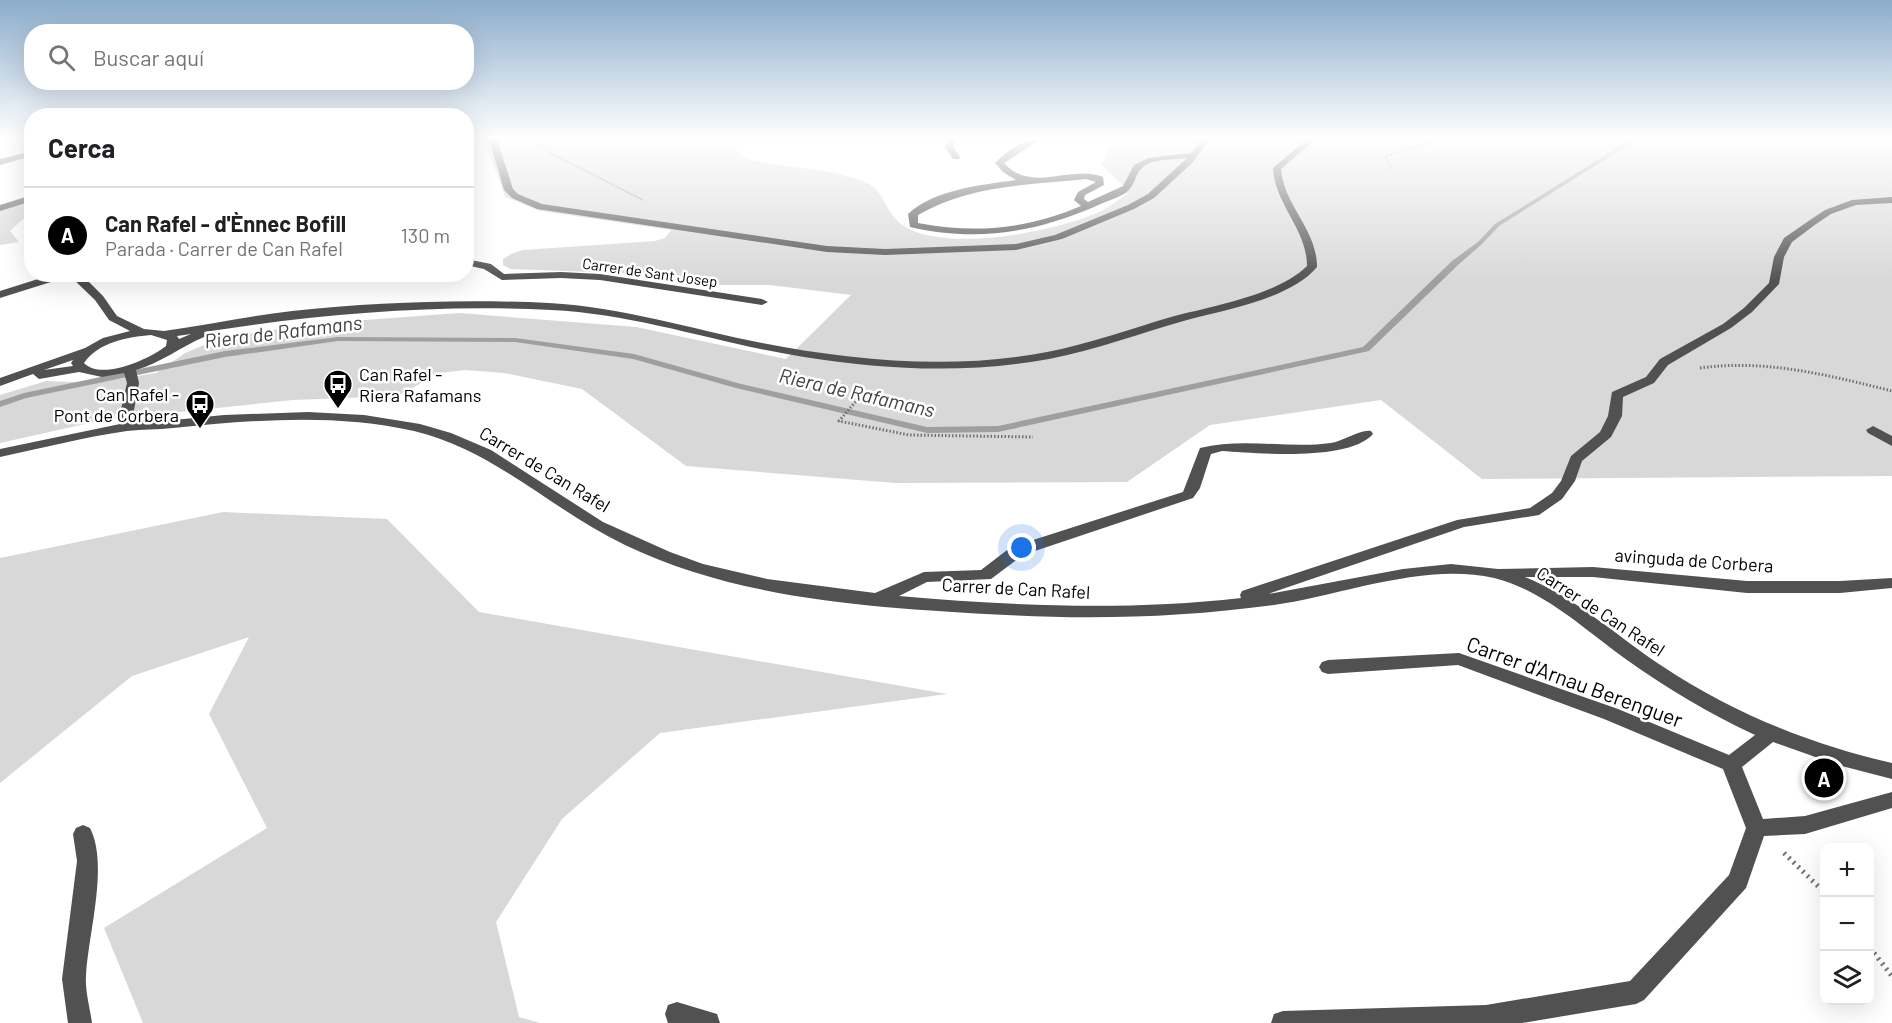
<!DOCTYPE html>
<html lang="es">
<head>
<meta charset="utf-8">
<style>
	:root { --surface:#fff; --page:#f2f2f2; --text:#202124; --muted:#757577; --line:#e0e0e0; --accent:#000 }
	body { margin:0; font-family:Barlow,sans-serif; background:var(--page); color:var(--text) }
	.controls { position:absolute; right:18px; bottom:18px; display:grid; overflow:hidden; border-radius:12px; box-shadow:0 6px 24px #0002 }
	.controls button { width:54px; height:54px; display:grid; place-items:center; padding:0; border:0; border-bottom:2px solid var(--line); background:var(--surface); color:var(--text); font:30px sans-serif }
	.you { position:absolute; left:1022px; top:548px; width:21px; height:21px; margin:-15px; border:4px solid #fff; border-radius:50%; background:#1a73e8; box-shadow:0 0 0 9px #1a73e833 }
	.badge { display:grid; place-items:center; width:39px; height:39px; border-radius:50%; background:var(--accent); color:#fff; font-size:20px; font-weight:700 }
	.pin { position:absolute; translate:-50% -50%; border:3px solid #fff; box-shadow:0 2px 6px #0006 }
	.list { margin:0; padding:0; list-style:none }
	h2 { display:flex; justify-content:space-between; align-items:center; height:78px; margin:0; padding:0 24px; font-size:26px }
	h2 small { font-size:20px; font-weight:400; color:var(--muted) }
	.list li { display:grid; grid-template-columns:39px 1fr auto; gap:18px; align-items:center; box-sizing:border-box; height:96px; padding:0 24px; border-top:2px solid var(--line) }
	.list b { display:block; font-size:22px; white-space:nowrap }
	.list p { margin:0; font-size:20px; white-space:nowrap; color:var(--muted) }
	.list em { font-size:20px; font-style:normal; color:var(--muted) }
	.icon { flex:none; width:33px; height:33px; fill:none; stroke:currentColor; stroke-width:2; stroke-linecap:round; stroke-linejoin:round }
	.map { position:relative; flex:none; width:1892px; height:1023px; overflow:hidden }
	.search { position:absolute; background:var(--surface); box-shadow:0 6px 24px #0002; left:24px; top:24px; width:450px; height:66px; display:flex; align-items:center; gap:15px; box-sizing:border-box; padding:0 21px; border-radius:24px; color:var(--muted); font-size:22px }
	.panel { position:absolute; background:var(--surface); box-shadow:0 6px 24px #0002; left:24px; top:108px; width:450px; height:174px; border-radius:24px }
	.map>svg:first-child { display:block }
</style>
</head>
<body>
<div class="map">
<svg width="1892" height="1023" viewBox="0 0 1892 1023">
	<rect width="100%" height="100%" fill="#fff"/>
	<!-- green -->
	<path fill="#d8d8d8" d="M 484,139 L 731,139 L 740,154 L 751,160 C 789,168 832,168 867,183 C 887,192 884,217 909,229 C 954,251 1052,232 1097,213 C 1107,209 1118,200 1127,194 L 1119,181 L 1101,165 L 1110,145 L 1109,139 L 1892,139 L 1892,476 L 1482,479 L 1381,400 L 1210,425 L 1127,482 L 895,483 L 686,466 L 582,389 L 504,373 L 465,370 L 439,373 L 398,396 L 293,400 L 103,420 L 0,443 L 0,395 L 46,381 L 95,383 L 156,373 L 185,353 L 221,338 L 311,324 L 459,313 L 636,327 L 786,359 L 851,295 L 770,285 L 722,285 L 646,274 L 511,269 L 503,265 L 503,259 L 511,254 L 523,250 L 655,241 L 665,238 L 671,230 L 540,211 L 505,197 Z
		M 31,200 L 31,212 L 10,231 L 19,242 L 0,245 L 0,210 Z
		M 223,512 L 387,519 L 479,612 L 947,694 L 660,733 L 562,819 L 496,922 L 519,1017 L 540,1023 L 143,1023 L 104,928 L 267,828 L 209,714 L 249,637 L 132,676 L 0,783 L 0,558 Z"/>
	<g fill="none" stroke-linecap="round" stroke-linejoin="round">
		<!-- stream -->
		<path fill="#9f9f9f" fill-rule="evenodd" d="M 1631,139 L 1638,139 L 1499,226 L 1482,244 L 1458,265 L 1369,351 L 998,432 L 927,433 L 736,388 L 633,359 L 515,342 L 338,341 L 225,357 L 26,398 L 0,407 L 0,401 L 24,393 L 225,351 L 338,337 L 515,338 L 634,354 L 741,384 L 927,427 L 998,426 L 1363,347 L 1452,261 L 1478,242 L 1495,224 Z"/>
		<!-- path-far2 -->
		<path stroke="#737373" stroke-width="2" stroke-dasharray="1 1.5" stroke-linecap="butt" d="M 531,139 L 544,150 L 643,200
			M 1392,168 L 1385,156 L 1443,139"/>
		<!-- path-far1 -->
		<path stroke="#737373" stroke-width="3" stroke-dasharray="1.5 2" stroke-linecap="butt" d="M 1700,368 C 1766,359 1828,375 1892,391
			M 858,399 L 839,421 L 909,435 L 1033,437"/>
		<!-- path -->
		<path stroke="#737373" stroke-width="5" stroke-dasharray="2 4.5" stroke-linecap="butt" d="M 1784,853 L 1824,892
			M 1870,948 L 1892,976"/>
		<!-- minor -->
		<path fill="#515151" fill-rule="evenodd" d="M 489,139 L 497,139 L 513,189 L 518,194 L 542,204 L 827,246 L 885,249 L 1016,244 L 1055,235 L 1128,205 L 1148,194 L 1187,158 C 1174,160 1152,158 1142,168 C 1134,175 1136,186 1124,194 C 1115,199 1104,202 1094,207 C 1033,233 975,242 910,227 L 908,214 C 935,189 982,185 1016,180 L 1003,172 L 995,163 C 1007,151 1023,139 1041,139 L 1004,163 C 1032,194 1070,164 1103,177 L 1104,185 L 1085,195 L 1084,199 L 1088,202 L 1123,186 L 1134,165 L 1148,158 L 1191,153 L 1202,139 L 1210,139 L 1192,163 L 1154,198 L 1134,209 L 1062,239 L 1016,250 L 885,255 L 827,252 L 537,209 L 512,198 L 504,190 ZM 1086,179 L 1096,182 L 1078,192 L 1074,200 L 1081,206 C 1027,229 976,234 918,223 L 918,215 C 970,185 1028,185 1086,179 Z
			M 948,139 L 956,139 L 953,147 L 960,157 L 959,159 L 953,159 L 945,147 Z
			M 1307,139 L 1316,139 L 1281,169 C 1284,206 1317,229 1317,267 C 1290,299 1227,309 1187,320 C 1141,333 1095,350 1049,359 C 968,374 885,370 804,357 C 719,344 638,314 551,310 C 434,304 319,314 204,332 L 206,335 L 204,337 C 180,347 161,363 136,370 L 139,383 L 132,421 L 154,422 L 224,415 L 308,412 L 364,415 L 420,424 L 451,433 L 491,450 L 603,522 L 670,552 L 703,564 L 767,579 L 875,593 L 924,572 L 981,570 L 1011,547 L 1183,492 L 1200,448 C 1243,437 1288,449 1331,443 C 1344,441 1360,429 1371,431 L 1373,434 C 1348,462 1257,453 1222,451 L 1211,454 L 1200,488 L 1193,498 L 1023,555 L 991,579 L 927,582 L 899,596 C 1013,606 1127,611 1241,598 L 1240,595 L 1242,591 L 1457,520 L 1530,508 L 1552,493 L 1561,481 L 1571,456 L 1600,432 L 1608,416 L 1612,392 L 1646,377 L 1660,359 L 1723,324 L 1744,308 L 1769,283 L 1774,257 L 1784,238 L 1810,220 L 1825,210 L 1852,200 L 1892,197 L 1892,203 L 1856,205 L 1831,214 L 1816,224 L 1792,242 L 1784,257 L 1779,284 L 1752,312 L 1731,328 L 1668,365 L 1654,383 L 1623,397 L 1622,416 L 1611,437 L 1582,461 L 1575,481 L 1562,499 L 1539,515 L 1464,527 L 1268,594 L 1403,569 L 1451,564 L 1498,569 L 1593,567 L 1747,581 L 1840,581 L 1892,578 L 1892,588 L 1840,593 L 1747,593 L 1593,577 L 1525,577 C 1575,597 1618,637 1662,666 C 1733,713 1809,744 1892,763 L 1892,779 L 1838,765 L 1773,742 L 1742,767 L 1763,819 L 1805,816 L 1892,792 L 1892,808 L 1805,834 L 1764,836 L 1746,888 L 1644,1000 L 1636,1004 L 1522,1023 L 1271,1023 L 1274,1014 L 1283,1011 L 1486,1005 L 1630,981 L 1729,875 L 1746,828 L 1723,769 L 1604,719 L 1458,665 L 1328,674 L 1322,672 L 1319,667 L 1322,662 L 1328,660 L 1459,653 L 1618,709 L 1729,755 L 1755,735 C 1710,714 1668,689 1627,660 C 1586,631 1544,590 1494,578 C 1424,562 1343,595 1274,605 C 1185,617 1096,620 1006,615 C 879,608 741,601 625,545 C 552,510 494,450 414,431 C 335,413 252,420 173,428 C 158,430 142,429 127,431 C 85,437 42,448 0,457 L 0,449 L 120,424 L 118,422 L 127,383 L 124,373 L 102,377 L 79,372 L 39,379 L 33,374 L 0,386 L 0,378 L 85,348 L 103,338 L 130,331 L 109,320 L 95,300 L 70,276 L 0,298 L 0,291 L 54,274 L 81,274 L 103,296 L 117,316 L 144,329 L 164,331 C 207,325 249,316 292,311 C 377,302 463,299 549,303 C 622,307 691,329 762,343 C 855,361 953,370 1047,352 C 1089,344 1130,329 1171,317 C 1212,306 1276,296 1307,266 C 1307,229 1275,205 1273,168 ZM 191,334 L 179,339 L 177,336 ZM 151,335 L 167,340 L 166,346 C 150,359 101,381 84,363 C 99,342 127,337 151,335 ZM 73,360 L 71,363 L 73,366 L 44,370 Z
			M 32,151 L 32,156 L 0,165 L 0,159 Z
			M 32,195 L 32,201 L 0,211 L 0,205 Z
			M 466,259 L 491,264 L 504,274 L 561,272 L 600,274 L 762,299 L 768,302 L 762,305 L 600,280 L 561,278 L 502,280 L 484,269 L 466,265 Z
			M 1873,426 L 1892,436 L 1892,446 L 1868,433 L 1866,430 Z
			M 83,825 L 90,828 C 109,865 88,934 86,976 C 85,991 90,1008 92,1023 L 68,1023 L 62,979 L 77,861 L 73,834 L 76,828 Z
			M 677,1002 L 717,1014 L 720,1023 L 668,1023 L 665,1014 L 668,1005 Z"/>
	</g>
	<!-- sky -->
	<linearGradient id="sky" x2="0" y2="1"><stop stop-color="#8baccb"/><stop offset="0.49" stop-color="#fff"/><stop offset="1" stop-color="#fff" stop-opacity="0"/></linearGradient>
	<rect width="1892" height="282" fill="url(#sky)"/>
	<!-- icons -->
	<defs>
		<g id="bus-pin" transform="scale(1.5)"><path d="M0 17L-7.5 6A9.5 9.5 0 1 1 7.5 6Z" fill="#000" stroke="#fff"/><path d="M-5-6H5V4H4V6H2V4H-2V6H-4V4H-5ZM-3.5-4V0h7V-4ZM-3.5 1.2v1.5H-2V1.2ZM2 1.2v1.5H3.5V1.2Z" fill="#fff"/></g>
	</defs>
	<g fill-rule="evenodd">
		<use href="#bus-pin" x="338" y="384"/>
		<use href="#bus-pin" x="200" y="404"/>
	</g>
	<g text-anchor="middle" dominant-baseline="central" stroke-width="5" stroke-linejoin="round" paint-order="stroke">
		<!-- far-street labels -->
		<g font-size="15" fill="#000" stroke="#fff">
			<text transform="translate(650 272) rotate(8)">Carrer de Sant Josep</text>
		</g>
		<!-- poi labels -->
		<g font-size="18" fill="#000" stroke="#fff" text-anchor="start">
			<text x="359" y="374">Can Rafel -<tspan x="359" dy="21">Riera Rafamans</tspan></text>
			<text x="179" y="394" text-anchor="end">Can Rafel -<tspan x="179" dy="21">Pont de Corbera</tspan></text>
		</g>
		<!-- street labels -->
		<g font-size="18" fill="#000" stroke="#fff">
			<text transform="translate(545 469) rotate(31)">Carrer de Can Rafel</text>
			<text transform="translate(1694 560) rotate(4)">avinguda de Corbera</text>
			<text transform="translate(1016 588) rotate(3)">Carrer de Can Rafel</text>
			<text transform="translate(1601 611) rotate(33)">Carrer de Can Rafel</text>
		</g>
		<!-- water labels -->
		<g font-size="20" font-style="italic" fill="#404040" stroke="#fff">
			<text transform="translate(283 331) rotate(-7)">Riera de Rafamans</text>
			<text transform="translate(857 392) rotate(13)">Riera de Rafamans</text>
		</g>
		<!-- near-street labels -->
		<g font-size="21" fill="#000" stroke="#fff">
			<text transform="translate(1575 681) rotate(20)">Carrer d'Arnau Berenguer</text>
		</g>
	</g>
</svg>
<div class="controls">
<button>+</button>
<button>−</button>
<button><svg class="icon" aria-label="layers" viewBox="0 0 24 24"><path d="M12 4l9 5-9 5-9-5zM3 14l9 5 9-5"/></svg></button>
</div>
<div class="you"></div>
<div class="pin badge" style="left:1824px;top:778px">A</div>
<div class="search"><svg class="icon" aria-label="search" viewBox="0 0 24 24"><circle cx="10" cy="10" r="6"/><path d="M15 15l6 6"/></svg>Buscar aquí</div>
<section class="panel">
<h2>Cerca<small></small></h2>
<ul class="list">
<li><span class="badge">A</span><div><b>Can Rafel - d'Ènnec Bofill</b><p>Parada · Carrer de Can Rafel</p></div><em>130 m</em></li>
</ul>
</section>
</div>
</body>
</html>
